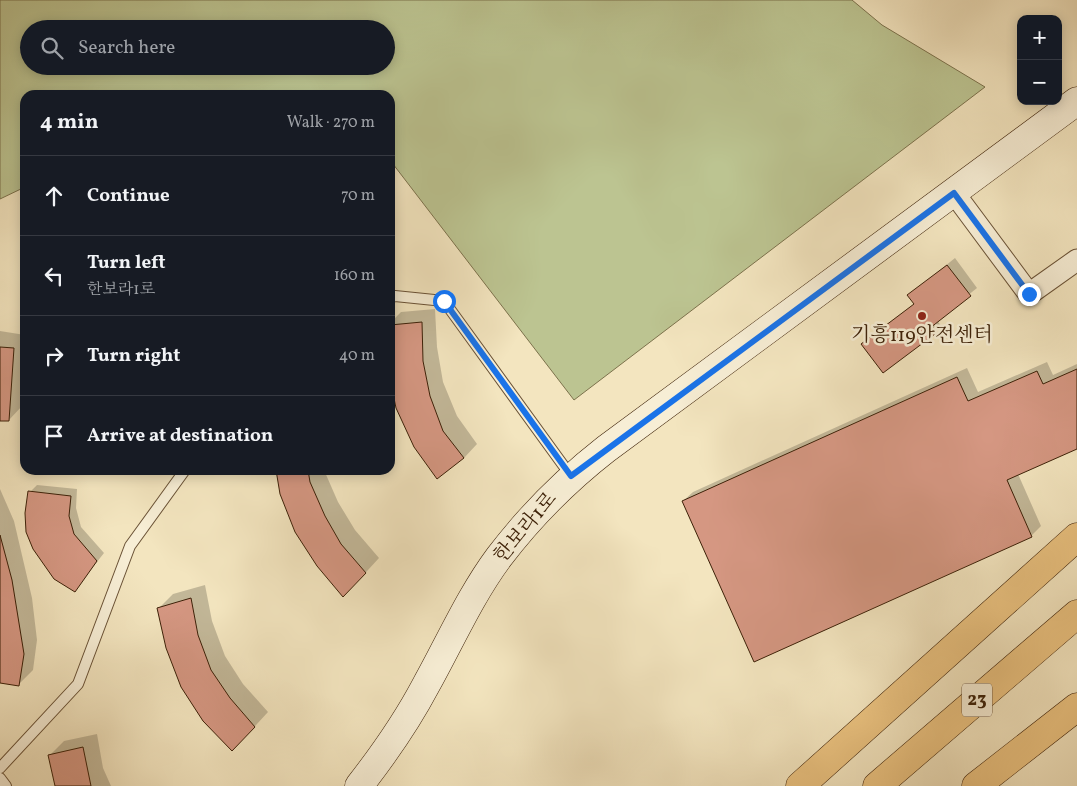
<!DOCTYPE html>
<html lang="en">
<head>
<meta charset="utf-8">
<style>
	:root { --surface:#171b24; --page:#20242c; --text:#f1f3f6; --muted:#9ea1a6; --line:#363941 }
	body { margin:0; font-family:Vollkorn,"Noto Serif KR",serif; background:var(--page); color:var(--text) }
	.controls { position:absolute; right:15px; top:15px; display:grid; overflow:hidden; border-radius:10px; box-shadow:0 2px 12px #0003 }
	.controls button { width:45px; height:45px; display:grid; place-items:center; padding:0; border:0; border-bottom:1px solid var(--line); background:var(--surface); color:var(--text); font:25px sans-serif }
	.stop { position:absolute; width:15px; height:15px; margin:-11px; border:4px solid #1a73e8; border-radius:50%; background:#fff }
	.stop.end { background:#1a73e8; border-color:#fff; box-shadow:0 1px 5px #0008 }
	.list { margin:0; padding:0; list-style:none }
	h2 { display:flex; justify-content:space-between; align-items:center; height:65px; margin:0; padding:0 20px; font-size:21px }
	h2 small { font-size:16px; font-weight:400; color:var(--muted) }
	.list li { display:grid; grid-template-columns:32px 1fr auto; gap:15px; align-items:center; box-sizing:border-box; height:80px; padding:0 20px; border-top:1px solid var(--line) }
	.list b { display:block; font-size:19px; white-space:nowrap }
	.list p { margin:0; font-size:16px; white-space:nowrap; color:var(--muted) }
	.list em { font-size:16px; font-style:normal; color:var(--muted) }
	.icon { flex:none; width:28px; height:28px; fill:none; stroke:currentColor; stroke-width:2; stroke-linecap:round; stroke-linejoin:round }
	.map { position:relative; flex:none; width:1077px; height:786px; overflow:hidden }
	.search { position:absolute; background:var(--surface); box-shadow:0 2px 12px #0003; left:20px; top:20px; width:375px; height:55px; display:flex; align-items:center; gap:12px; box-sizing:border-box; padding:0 18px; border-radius:28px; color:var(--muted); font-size:19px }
	.panel { position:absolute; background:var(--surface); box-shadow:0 2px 12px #0003; left:20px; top:90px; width:375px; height:385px; border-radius:15px }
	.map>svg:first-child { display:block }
</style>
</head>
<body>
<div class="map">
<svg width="1077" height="786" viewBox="0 0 1077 786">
	<rect width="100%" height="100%" fill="#f3e5bf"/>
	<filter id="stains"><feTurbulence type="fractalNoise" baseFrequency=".004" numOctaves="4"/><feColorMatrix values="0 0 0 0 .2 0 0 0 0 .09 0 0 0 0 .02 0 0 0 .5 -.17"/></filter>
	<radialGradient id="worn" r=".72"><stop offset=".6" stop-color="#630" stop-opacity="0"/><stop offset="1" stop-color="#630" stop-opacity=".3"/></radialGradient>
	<!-- green -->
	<path fill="#bcc491" stroke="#7c724c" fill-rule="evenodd" d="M 0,0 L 852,0 L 882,25 L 985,87 L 574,400 L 393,164 L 390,163 L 390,95 L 25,95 L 25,187 L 0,199 ZM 29,29 L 386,29 L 386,66 L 29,66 Z"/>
	<!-- shadow -->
	<path fill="#0003" d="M 955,258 L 977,288 L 937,320 L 941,326 L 934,333 L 863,344 L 915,303 L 909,295 Z
		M 435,309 L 437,347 L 443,382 L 457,416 L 477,444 L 464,458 L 390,373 L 390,323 L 401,312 Z
		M 0,331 L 25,335 L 22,406 L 9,420 L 0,419 Z
		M 1047,362 L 1053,375 L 1077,364 L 1077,447 L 1018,474 L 1041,526 L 1031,536 L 683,501 L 693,492 L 967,368 L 978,392 Z
		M 277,470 L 324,470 L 338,502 L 355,530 L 379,558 L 357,582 Z
		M 37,485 L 77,489 L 76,508 L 81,527 L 104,553 L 74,591 L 30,492 Z
		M 0,489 L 14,521 L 32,598 L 37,640 L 33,670 L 19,684 L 0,682 Z
		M 205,585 L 212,621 L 225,656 L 243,684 L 268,712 L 246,736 L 159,608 L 173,594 Z
		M 97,734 L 103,768 L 111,786 L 57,786 L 50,755 L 64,741 Z"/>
	<!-- building -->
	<path fill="#d59782" stroke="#3d2108" d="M 947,265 L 971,296 L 930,328 L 935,334 L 883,373 L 861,344 L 914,304 L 907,295 Z
		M 422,322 L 423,361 L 430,396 L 443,431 L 464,458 L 437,479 L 414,447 L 396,408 L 390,379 L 390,325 Z
		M 0,347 L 14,348 L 9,421 L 0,421 Z
		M 1077,369 L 1077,449 L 1007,480 L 1032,537 L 754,662 L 682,501 L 957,377 L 968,401 L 1037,371 L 1043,384 Z
		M 276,470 L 308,470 L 310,482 L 325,516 L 341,544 L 366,573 L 343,597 L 317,566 L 295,532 L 280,494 Z
		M 28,491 L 71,496 L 69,516 L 74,534 L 97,561 L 75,592 L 54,579 L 33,549 L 26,532 L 25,513 Z
		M 0,535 L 12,580 L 24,654 L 19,686 L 0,683 Z
		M 191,598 L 198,635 L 211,670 L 230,698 L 255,727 L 232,751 L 203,721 L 181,687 L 166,648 L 157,608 Z
		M 83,747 L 91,786 L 55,786 L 48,755 Z"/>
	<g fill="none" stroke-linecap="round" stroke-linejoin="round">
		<!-- lane casing -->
		<g stroke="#6a5236" stroke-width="12">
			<path id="lane" d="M 390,298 L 395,296 L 444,301 L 571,476
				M 0,768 L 78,684 L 130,546 L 185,470
				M 0,778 L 6,786"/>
		</g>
		<!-- street casing -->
		<g stroke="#6a5236" stroke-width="23">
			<path id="street" d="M 954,193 L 1029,294 L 1077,260"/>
		</g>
		<!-- secondary casing -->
		<g stroke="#3d2108" stroke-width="29">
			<path id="secondary" d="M 359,786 C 384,754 407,721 426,685 C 450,642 470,596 499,557 C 531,515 565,481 606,449 L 1077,101"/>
		</g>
		<!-- highway casing -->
		<g stroke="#3d2108" stroke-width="29">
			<path id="highway" d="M 800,786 L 1077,537
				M 877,786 L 1077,614
				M 976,786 L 1077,707"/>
		</g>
		<!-- lane -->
		<use href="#lane" stroke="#f7eed5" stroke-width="10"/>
		<!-- street -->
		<use href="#street" stroke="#f7eed5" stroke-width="21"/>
		<!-- secondary -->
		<use href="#secondary" stroke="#f7eed5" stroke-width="28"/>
		<!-- highway -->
		<use href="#highway" stroke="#eac280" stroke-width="28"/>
	</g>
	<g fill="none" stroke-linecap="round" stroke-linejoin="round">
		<!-- route -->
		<path stroke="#1a73e8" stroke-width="6" d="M 444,301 L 571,476 L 954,193 L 1029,294"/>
	</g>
	<!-- markers -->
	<circle fill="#8f2418" stroke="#f7eed5" stroke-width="2" cx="922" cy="316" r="5"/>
	<g text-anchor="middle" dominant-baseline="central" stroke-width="5" stroke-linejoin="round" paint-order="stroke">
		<!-- shield labels -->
		<rect fill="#f7eed5" stroke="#755e46" stroke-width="1" x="962" y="683.5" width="30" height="33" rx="4"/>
		<g font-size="19" font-weight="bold" fill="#3d2108">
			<text x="977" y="700">23</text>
		</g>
		<!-- poi labels -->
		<g font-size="20" fill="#3d2108" stroke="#f7eed5">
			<text x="922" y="336">기흥119안전센터</text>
		</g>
		<!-- street labels -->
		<g font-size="20" fill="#3d2108" stroke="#f7eed5">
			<text transform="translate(526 528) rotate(-50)">한보라1로</text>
		</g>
	</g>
	<rect width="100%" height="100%" filter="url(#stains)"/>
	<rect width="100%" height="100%" fill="url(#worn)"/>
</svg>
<div class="controls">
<button>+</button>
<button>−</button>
</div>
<div class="stop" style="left:444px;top:301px"></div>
<div class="stop end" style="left:1029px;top:294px"></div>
<div class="search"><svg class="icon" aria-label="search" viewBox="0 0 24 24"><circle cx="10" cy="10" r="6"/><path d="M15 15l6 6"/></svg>Search here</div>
<section class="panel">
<h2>4 min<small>Walk · 270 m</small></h2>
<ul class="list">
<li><svg class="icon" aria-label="ahead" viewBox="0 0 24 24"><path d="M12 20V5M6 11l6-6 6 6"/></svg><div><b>Continue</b></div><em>70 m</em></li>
<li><svg class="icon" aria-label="left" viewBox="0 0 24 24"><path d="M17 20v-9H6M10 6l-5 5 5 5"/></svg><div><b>Turn left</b><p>한보라1로</p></div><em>160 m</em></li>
<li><svg class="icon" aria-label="right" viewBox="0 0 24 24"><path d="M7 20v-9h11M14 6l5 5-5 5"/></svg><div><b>Turn right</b></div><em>40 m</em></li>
<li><svg class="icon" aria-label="arrive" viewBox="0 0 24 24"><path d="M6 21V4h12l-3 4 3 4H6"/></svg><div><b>Arrive at destination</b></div></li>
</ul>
</section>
</div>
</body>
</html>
